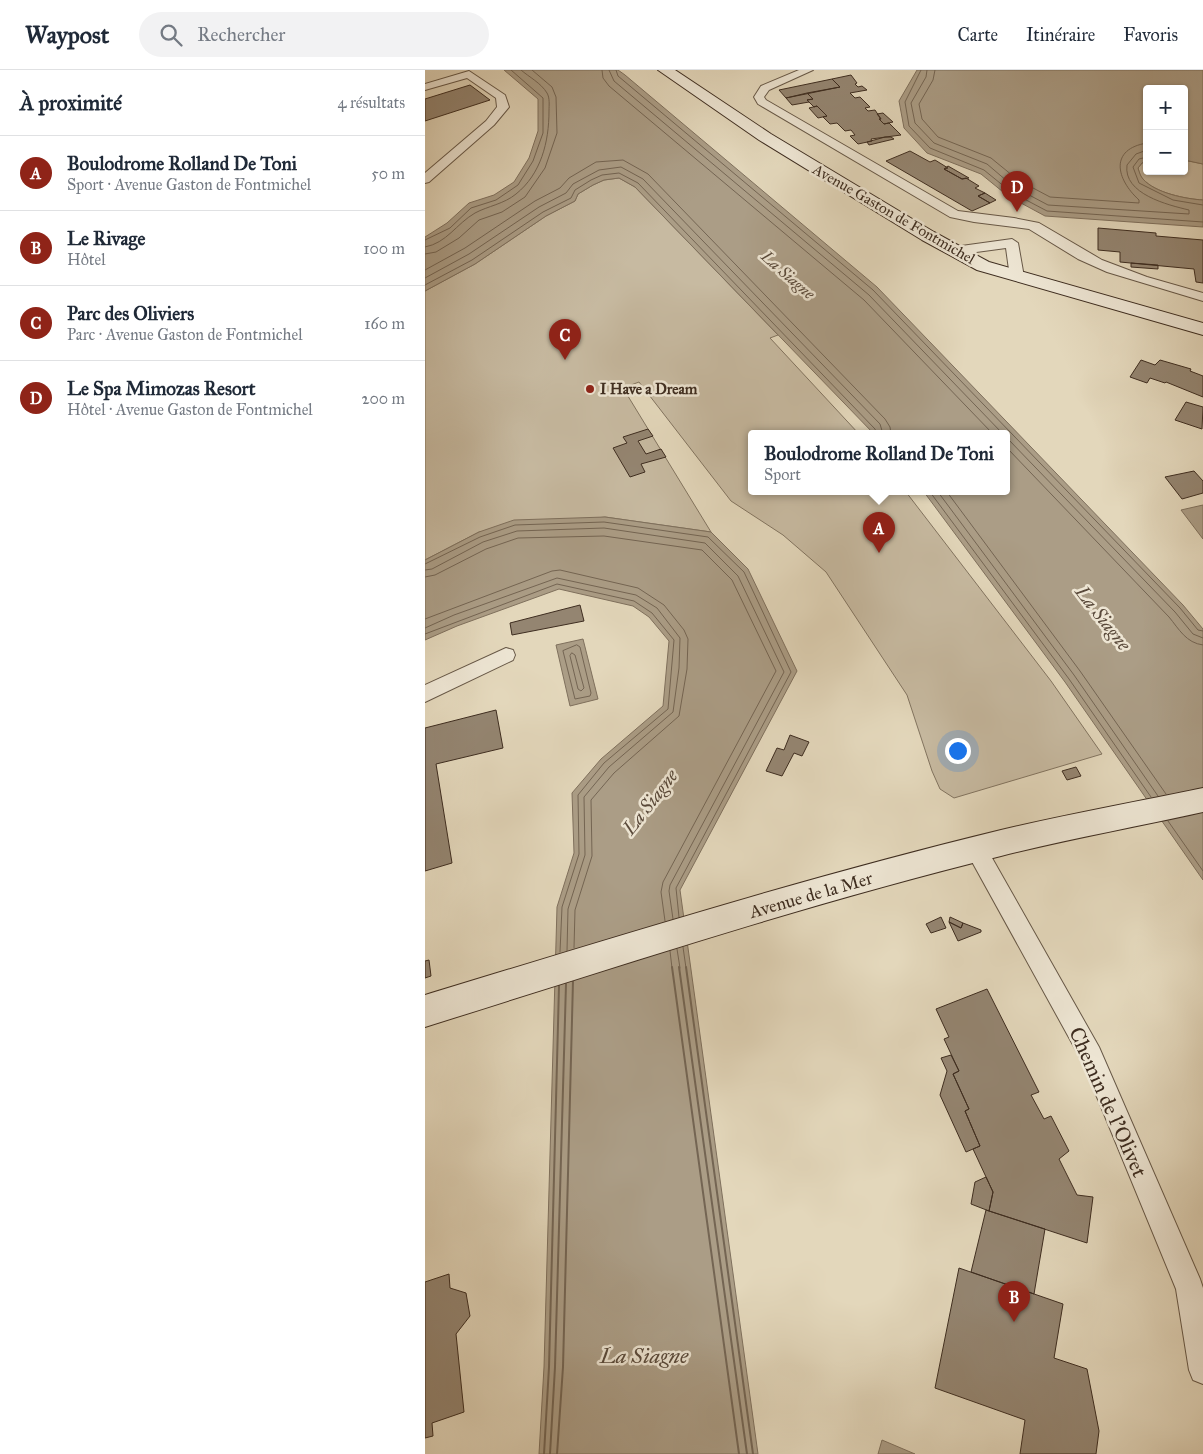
<!DOCTYPE html>
<html lang="fr">
<head>
<meta charset="utf-8">
<style>
	:root { --surface:#fff; --page:#f2f2f3; --text:#1f2937; --muted:#747a83; --line:#e0e1e3; --accent:#8f2418 }
	body { margin:0; font-family:"IM FELL Great Primer",serif; background:var(--page); color:var(--text) }
	.controls { position:absolute; right:15px; top:15px; display:grid; overflow:hidden; border-radius:5px; box-shadow:0 1px 4px #0004 }
	.controls button { width:45px; height:45px; display:grid; place-items:center; padding:0; border:0; border-bottom:1px solid var(--line); background:var(--surface); color:var(--text); font:25px sans-serif }
	.you { position:absolute; left:532px; top:680px; width:18px; height:18px; margin:-12px; border:4px solid #fff; border-radius:50%; background:#1a73e8; box-shadow:0 0 0 8px #1a73e833 }
	.badge { display:grid; place-items:center; width:32px; height:32px; border-radius:50%; background:var(--accent); color:#fff; font-size:16px; font-weight:700 }
	.pin { position:absolute; translate:-50% -41px; filter:drop-shadow(0 1px 2px #0008) }
	.pin::after { content:''; position:absolute; top:26px; width:18px; height:15px; background:inherit; clip-path:polygon(0 0,100% 0,50% 100%) }
	.popup { position:absolute; left:323px; top:360px; width:262px; height:65px; box-sizing:border-box; display:grid; place-content:center; border-radius:5px; background:var(--surface); filter:drop-shadow(0 1px 4px #0005); font-size:16px; white-space:nowrap; color:var(--muted) }
	.popup b { font-size:19px; color:var(--text) }
	.popup::after { content:''; position:absolute; left:50%; top:100%; margin-left:-10px; border:10px solid transparent; border-top-color:var(--surface) }
	.list { margin:0; padding:0; list-style:none }
	h2 { display:flex; justify-content:space-between; align-items:center; height:65px; margin:0; padding:0 20px; font-size:21px }
	h2 small { font-size:16px; font-weight:400; color:var(--muted) }
	.list li { display:grid; grid-template-columns:32px 1fr auto; gap:15px; align-items:center; box-sizing:border-box; height:75px; padding:0 20px; border-top:1px solid var(--line) }
	.list b { display:block; font-size:19px; white-space:nowrap }
	.list p { margin:0; font-size:16px; white-space:nowrap; color:var(--muted) }
	.list em { font-size:16px; font-style:normal; color:var(--muted) }
	.icon { flex:none; width:28px; height:28px; fill:none; stroke:currentColor; stroke-width:2; stroke-linecap:round; stroke-linejoin:round }
	.map { position:relative; flex:none; width:778px; height:1384px; overflow:hidden }
	header { display:flex; align-items:center; gap:30px; box-sizing:border-box; height:70px; padding:0 25px; background:var(--surface); border-bottom:1px solid var(--line) }
	header strong { font-size:24px }
	nav { display:flex; gap:28px; margin-inline-start:auto; font-size:18px }
	.search { width:350px; height:45px; background:var(--page); display:flex; align-items:center; gap:12px; box-sizing:border-box; padding:0 18px; border-radius:28px; color:var(--muted); font-size:19px }
	main { display:flex }
	aside { flex:1; background:var(--surface) }
	.map>svg:first-child { display:block }
</style>
</head>
<body>
<header>
<strong>Waypost</strong>
<div class="search"><svg class="icon" aria-label="search" viewBox="0 0 24 24"><circle cx="10" cy="10" r="6"/><path d="M15 15l6 6"/></svg>Rechercher</div>
<nav><a>Carte</a><a>Itinéraire</a><a>Favoris</a></nav>
</header>
<main>
<aside>
<h2>À proximité<small>4 résultats</small></h2>
<ul class="list">
<li><span class="badge">A</span><div><b>Boulodrome Rolland De Toni</b><p>Sport · Avenue Gaston de Fontmichel</p></div><em>50 m</em></li>
<li><span class="badge">B</span><div><b>Le Rivage</b><p>Hôtel</p></div><em>100 m</em></li>
<li><span class="badge">C</span><div><b>Parc des Oliviers</b><p>Parc · Avenue Gaston de Fontmichel</p></div><em>160 m</em></li>
<li><span class="badge">D</span><div><b>Le Spa Mimozas Resort</b><p>Hôtel · Avenue Gaston de Fontmichel</p></div><em>200 m</em></li>
</ul>
</aside>
<div class="map">
<svg width="778" height="1384" viewBox="0 0 778 1384">
	<rect width="100%" height="100%" fill="#e3d7bb"/>
	<filter id="stains"><feTurbulence type="fractalNoise" baseFrequency=".004" numOctaves="4"/><feColorMatrix values="0 0 0 0 .2 0 0 0 0 .09 0 0 0 0 .02 0 0 0 .5 -.17"/></filter>
	<radialGradient id="worn" r=".72"><stop offset=".6" stop-color="#630" stop-opacity="0"/><stop offset="1" stop-color="#630" stop-opacity=".3"/></radialGradient>
	<!-- green -->
	<path fill="#c7baa1" stroke="#827460" d="M 759,90 L 778,94 L 778,130 C 761,129 730,123 718,109 C 715,107 714,101 713,98 L 717,93 L 722,91 L 722,101 L 759,101 Z
		M 194,108 L 210,117 L 353,265 L 345,268 L 434,364 L 326,364 L 326,422 L 481,422 L 626,611 L 677,684 L 529,728 L 515,719 L 507,701 L 482,625 L 401,502 L 358,465 L 306,431 L 214,312 L 198,318 L 286,462 L 180,447 L 54,462 L 0,490 L 0,221 L 50,194 L 121,146 L 150,131 L 153,124 L 168,115 L 179,110 Z"/>
	<!-- water -->
	<path fill="#ab9d86" stroke="#7f705d" d="M 79,0 L 193,0 L 200,5 L 452,217 L 758,535 L 778,559 L 778,810 L 640,612 L 499,422 L 582,422 L 582,364 L 449,364 L 210,117 L 194,108 L 179,110 L 168,115 L 153,124 L 150,131 L 121,146 L 50,194 L 0,221 L 0,167 L 22,153 L 44,133 L 69,125 L 89,112 L 104,88 L 113,61 L 113,29 Z
		M 492,0 L 778,0 L 778,94 L 759,90 L 759,19 L 722,19 L 722,91 L 717,93 L 713,98 C 714,102 716,107 718,109 C 730,123 761,129 778,130 L 778,157 L 620,146 L 583,126 L 556,104 L 502,83 L 479,58 L 474,31 Z
		M 778,435 L 778,469 L 756,440 Z
		M 180,447 L 286,462 L 323,499 L 372,601 L 255,820 L 333,1384 L 114,1384 L 119,1297 L 132,837 L 149,783 L 147,723 L 176,689 L 238,636 L 244,571 L 224,547 L 208,536 L 134,519 L 32,556 L 0,570 L 0,490 L 54,462 L 89,450 Z
		M 158,569 L 173,629 L 145,636 L 131,575 Z
		M 457,1370 L 490,1384 L 453,1384 Z"/>
	<g fill="none" stroke-linecap="round" stroke-linejoin="round">
		<!-- shore-far1 -->
		<path stroke="#746553" stroke-width="1" d="M 177,0 L 178,8 L 184,16 L 439,230 L 568,364
			M 184,0 L 189,11 L 444,225 L 578,364
			M 191,0 L 193,6 L 448,220 L 755,538 L 773,560 L 778,561
			M 496,0 L 480,32 L 484,56 L 505,78 L 559,100 L 586,122 L 622,141 L 778,152
			M 502,0 L 501,7 L 486,33 L 490,53 L 509,73 L 562,94 L 589,117 L 623,135 L 764,144 L 764,140 C 743,135 698,124 702,95 L 711,84 L 722,80
			M 510,0 L 508,10 L 494,34 L 497,49 L 513,67 L 566,88 L 593,110 L 625,127 L 714,133 L 714,130 C 691,109 684,79 722,73
			M 722,87 L 714,89 L 708,97 L 714,113 L 748,130 L 778,135
			M 0,170 L 25,158 L 46,138 L 71,130 L 93,115 L 108,91 L 118,63 L 118,28 L 86,0
			M 0,177 C 22,173 31,154 50,143 C 63,136 79,134 91,124 C 116,104 124,72 124,41 C 124,35 125,28 122,23 C 116,13 104,7 96,0
			M 0,184 L 11,182 L 34,168 L 54,150 L 77,142 L 100,127 L 120,98 L 132,63 L 131,27 L 127,17 L 107,0
			M 0,200 L 40,178 L 110,131 L 135,118 L 144,108 L 171,92 L 198,90 L 223,104 L 460,349 L 465,357 L 466,364
			M 0,208 L 44,184 L 114,137 L 141,123 L 148,114 L 174,100 L 196,97 L 218,109 L 455,354 L 458,364
			M 0,215 L 47,190 L 118,142 L 146,128 L 150,120 L 166,110 L 177,105 L 194,103 L 213,113 L 450,359 L 452,364
			M 582,368 L 750,542 L 768,564 L 778,568
			M 582,378 L 744,547 C 754,559 761,573 778,575
			M 505,422 L 644,609 L 726,727
			M 513,422 L 649,605 L 733,726
			M 522,422 L 655,601 L 741,724
			M 0,494 L 55,467 L 90,455 L 179,452 L 283,467 L 319,502 L 366,602 L 251,818 L 254,847
			M 0,500 L 7,499 L 58,472 L 92,461 L 179,458 L 280,473 L 313,506 L 359,602 L 245,815 L 244,821 L 248,849
			M 0,507 L 10,505 L 61,479 L 93,468 L 179,466 L 277,480 L 307,510 L 351,601 L 238,812 L 236,822 L 240,851
			M 0,549 L 127,501 L 135,500 L 213,518 L 239,535 L 259,560 L 263,569 L 262,599 L 254,646 L 189,703 L 166,730 L 167,786 L 150,840 L 149,878
			M 0,558 L 29,545 L 132,508 L 211,525 L 232,538 L 255,568 L 254,598 L 248,642 L 184,697 L 159,727 L 160,785 L 143,839 L 142,881
			M 0,564 L 132,514 L 209,531 L 227,543 L 249,570 L 243,639 L 179,693 L 153,725 L 154,784 L 137,837 L 135,882
			M 152,575 L 155,577 L 166,623 L 165,626 L 150,629 L 138,581 Z
			M 147,583 L 150,585 L 159,618 L 156,621 L 153,619 L 145,586 Z
			M 743,751 L 778,801
			M 258,877 L 261,898
			M 252,879 L 255,898
			M 245,881 L 247,898"/>
		<!-- shore -->
		<path stroke="#746553" stroke-width="2" d="M 247,897 L 314,1384
			M 254,897 L 322,1384
			M 261,897 L 328,1384
			M 119,1384 L 124,1297 L 134,916
			M 125,1384 L 130,1297 L 141,914
			M 132,1384 L 138,1297 L 148,911"/>
	</g>
	<!-- building -->
	<path fill="#948571" stroke="#3e2d20" d="M 426,5 L 432,13 L 430,14 L 433,17 L 437,16 L 442,20 L 425,23 L 430,28 L 435,27 L 445,37 L 440,38 L 443,41 L 450,40 L 456,49 L 454,49 L 459,54 L 464,53 L 476,65 L 446,69 L 447,71 L 433,74 L 425,66 L 430,65 L 426,60 L 420,61 L 412,53 L 405,54 L 398,47 L 402,46 L 392,36 L 389,37 L 382,30 L 388,29 L 382,23 L 415,17 L 407,9 Z
		M 407,9 L 415,17 L 361,28 L 354,20 Z
		M 45,15 L 65,30 L 0,51 L 0,29 Z
		M 382,23 L 388,29 L 382,30 L 384,32 L 367,35 L 361,28 Z
		M 392,36 L 402,46 L 393,48 L 384,38 Z
		M 458,43 L 468,52 L 459,54 L 454,49 L 456,49 L 452,44 Z
		M 460,67 L 466,67 L 469,69 L 444,75 L 442,72 Z
		M 485,81 L 505,92 L 510,90 L 523,98 L 519,99 L 537,109 L 541,108 L 554,116 L 550,118 L 560,123 L 553,126 L 565,133 L 547,141 L 461,91 Z
		M 523,96 L 544,108 L 537,109 L 519,99 Z
		M 560,123 L 571,130 L 565,133 L 553,126 Z
		M 673,158 L 731,163 L 731,166 L 778,170 L 778,213 L 771,212 L 769,199 L 695,192 L 695,182 L 673,180 Z
		M 706,193 L 733,195 L 733,199 L 706,197 Z
		M 716,290 L 730,295 L 735,290 L 766,299 L 765,301 L 778,306 L 778,327 L 741,312 L 740,313 L 725,308 L 722,313 L 705,307 Z
		M 761,332 L 778,337 L 777,359 L 750,350 Z
		M 223,359 L 228,366 L 213,371 L 221,384 L 236,379 L 241,387 L 216,394 L 220,402 L 205,407 L 188,378 L 202,373 L 198,367 Z
		M 769,401 L 778,411 L 778,423 L 757,429 L 740,407 Z
		M 155,535 L 159,551 L 87,565 L 85,553 Z
		M 71,640 L 78,678 L 11,694 L 27,793 L 0,801 L 0,658 Z
		M 365,665 L 384,672 L 377,686 L 369,683 L 357,706 L 341,701 L 352,678 L 359,680 Z
		M 651,697 L 656,706 L 642,710 L 637,701 Z
		M 516,847 L 521,858 L 506,863 L 501,854 Z
		M 525,847 L 538,853 L 536,858 L 524,852 Z
		M 524,852 L 536,858 L 538,853 L 556,860 L 556,862 L 533,871 Z
		M 4,890 L 6,906 L 0,908 L 0,891 Z
		M 562,919 L 614,1022 L 606,1025 L 619,1049 L 626,1046 L 644,1081 L 634,1089 L 652,1125 L 668,1127 L 662,1173 L 564,1141 L 568,1122 L 548,1079 L 555,1076 L 540,1041 L 544,1039 L 528,1004 L 534,1001 L 519,969 L 524,967 L 511,939 Z
		M 526,985 L 534,1001 L 528,1004 L 544,1039 L 540,1041 L 555,1076 L 541,1082 L 515,1025 L 522,1001 L 516,988 Z
		M 561,1107 L 568,1122 L 564,1141 L 546,1134 L 550,1112 Z
		M 561,1140 L 620,1159 L 609,1224 L 546,1202 Z
		M 534,1198 L 638,1234 L 629,1288 L 662,1299 L 674,1361 L 671,1384 L 595,1384 L 600,1350 L 510,1318 Z
		M 24,1204 L 25,1218 L 41,1223 L 45,1246 L 31,1264 L 39,1342 L 7,1353 L 8,1366 L 0,1368 L 0,1212 Z"/>
	<g fill="none" stroke-linecap="round" stroke-linejoin="round">
		<!-- service casing -->
		<g stroke="#675847" stroke-width="2">
			<path id="service" d="M 374,0 L 388,0 L 344,20 L 339,27 L 341,30 L 533,141 L 589,148 L 614,153 L 677,190 L 722,207 L 778,223 L 778,231 L 682,202 L 653,189 L 604,159 L 549,152 L 525,147 L 333,34 L 329,27 L 336,16 Z
				M 44,1 L 80,25 L 84,37 L 69,55 L 4,112 L 0,113 L 0,103 L 61,51 L 72,37 L 71,28 L 42,8 L 0,20 L 0,14 Z
				M 587,169 L 593,173 L 599,207 L 592,211 L 585,207 L 581,178 L 529,185 L 522,181 L 529,177 Z
				M 81,578 L 88,580 L 90,585 L 88,590 L 0,632 L 0,615 Z
				M 551,770 L 558,772 L 674,977 L 775,1209 L 778,1218 L 778,1314 L 768,1310 L 764,1300 L 751,1219 L 658,993 L 540,779 L 544,772 Z"/>
		</g>
		<!-- secondary casing -->
		<g stroke="#3e2d20" stroke-width="2">
			<path id="secondary" d="M 233,0 L 250,0 L 346,64 L 509,162 L 564,192 L 778,253 L 778,265 L 552,200 L 497,170 L 334,70 Z
				M 778,718 L 778,742 C 711,757 643,769 576,786 C 381,834 191,897 0,957 L 0,925 C 191,867 382,807 576,760 C 643,744 711,732 778,718 Z"/>
		</g>
		<!-- service -->
		<use href="#service" fill="#ede5d3" fill-rule="evenodd"/>
		<!-- secondary -->
		<use href="#secondary" fill="#ede5d3" fill-rule="evenodd"/>
	</g>
	<!-- markers -->
	<circle fill="#8f2418" stroke="#ede5d3" stroke-width="2" cx="165" cy="319" r="5"/>
	<g text-anchor="middle" dominant-baseline="central" stroke-width="5" stroke-linejoin="round" paint-order="stroke">
		<!-- far-street labels -->
		<g font-size="15" fill="#3e2d20" stroke="#ede5d3">
			<text transform="translate(469 144) rotate(30)">Avenue Gaston de Fontmichel</text>
		</g>
		<!-- far-poi labels -->
		<g font-size="15" font-weight="bold" fill="#3e2d20" stroke="#ede5d3" text-anchor="start">
			<text x="175" y="319">I Have a Dream</text>
		</g>
		<!-- far-water labels -->
		<g font-size="16" font-style="italic" fill="#59493a" stroke="#ede5d3">
			<text transform="translate(363 205) rotate(41)">La Siagne</text>
		</g>
		<!-- street labels -->
		<g font-size="18" fill="#3e2d20" stroke="#ede5d3">
			<text transform="translate(386 825) rotate(-16)">Avenue de la Mer</text>
		</g>
		<!-- water labels -->
		<g font-size="19" font-style="italic" fill="#59493a" stroke="#ede5d3">
			<text transform="translate(678 548) rotate(52)">La Siagne</text>
			<text transform="translate(225 732) rotate(-52)">La Siagne</text>
		</g>
		<!-- near-street labels -->
		<g font-size="21" fill="#3e2d20" stroke="#ede5d3">
			<text transform="translate(683 1032) rotate(66)">Chemin de l'Olivet</text>
		</g>
		<!-- near-water labels -->
		<g font-size="22" font-style="italic" fill="#59493a" stroke="#ede5d3">
			<text x="219" y="1285">La Siagne</text>
		</g>
	</g>
	<rect width="100%" height="100%" filter="url(#stains)"/>
	<rect width="100%" height="100%" fill="url(#worn)"/>
</svg>
<div class="controls">
<button>+</button>
<button>−</button>
</div>
<div class="you"></div>
<div class="pin badge" style="left:454px;top:483px">A</div>
<div class="popup"><b>Boulodrome Rolland De Toni</b>Sport</div>
<div class="pin badge" style="left:589px;top:1252px">B</div>
<div class="pin badge" style="left:140px;top:290px">C</div>
<div class="pin badge" style="left:592px;top:142px">D</div>
</div>
</main>
</body>
</html>
